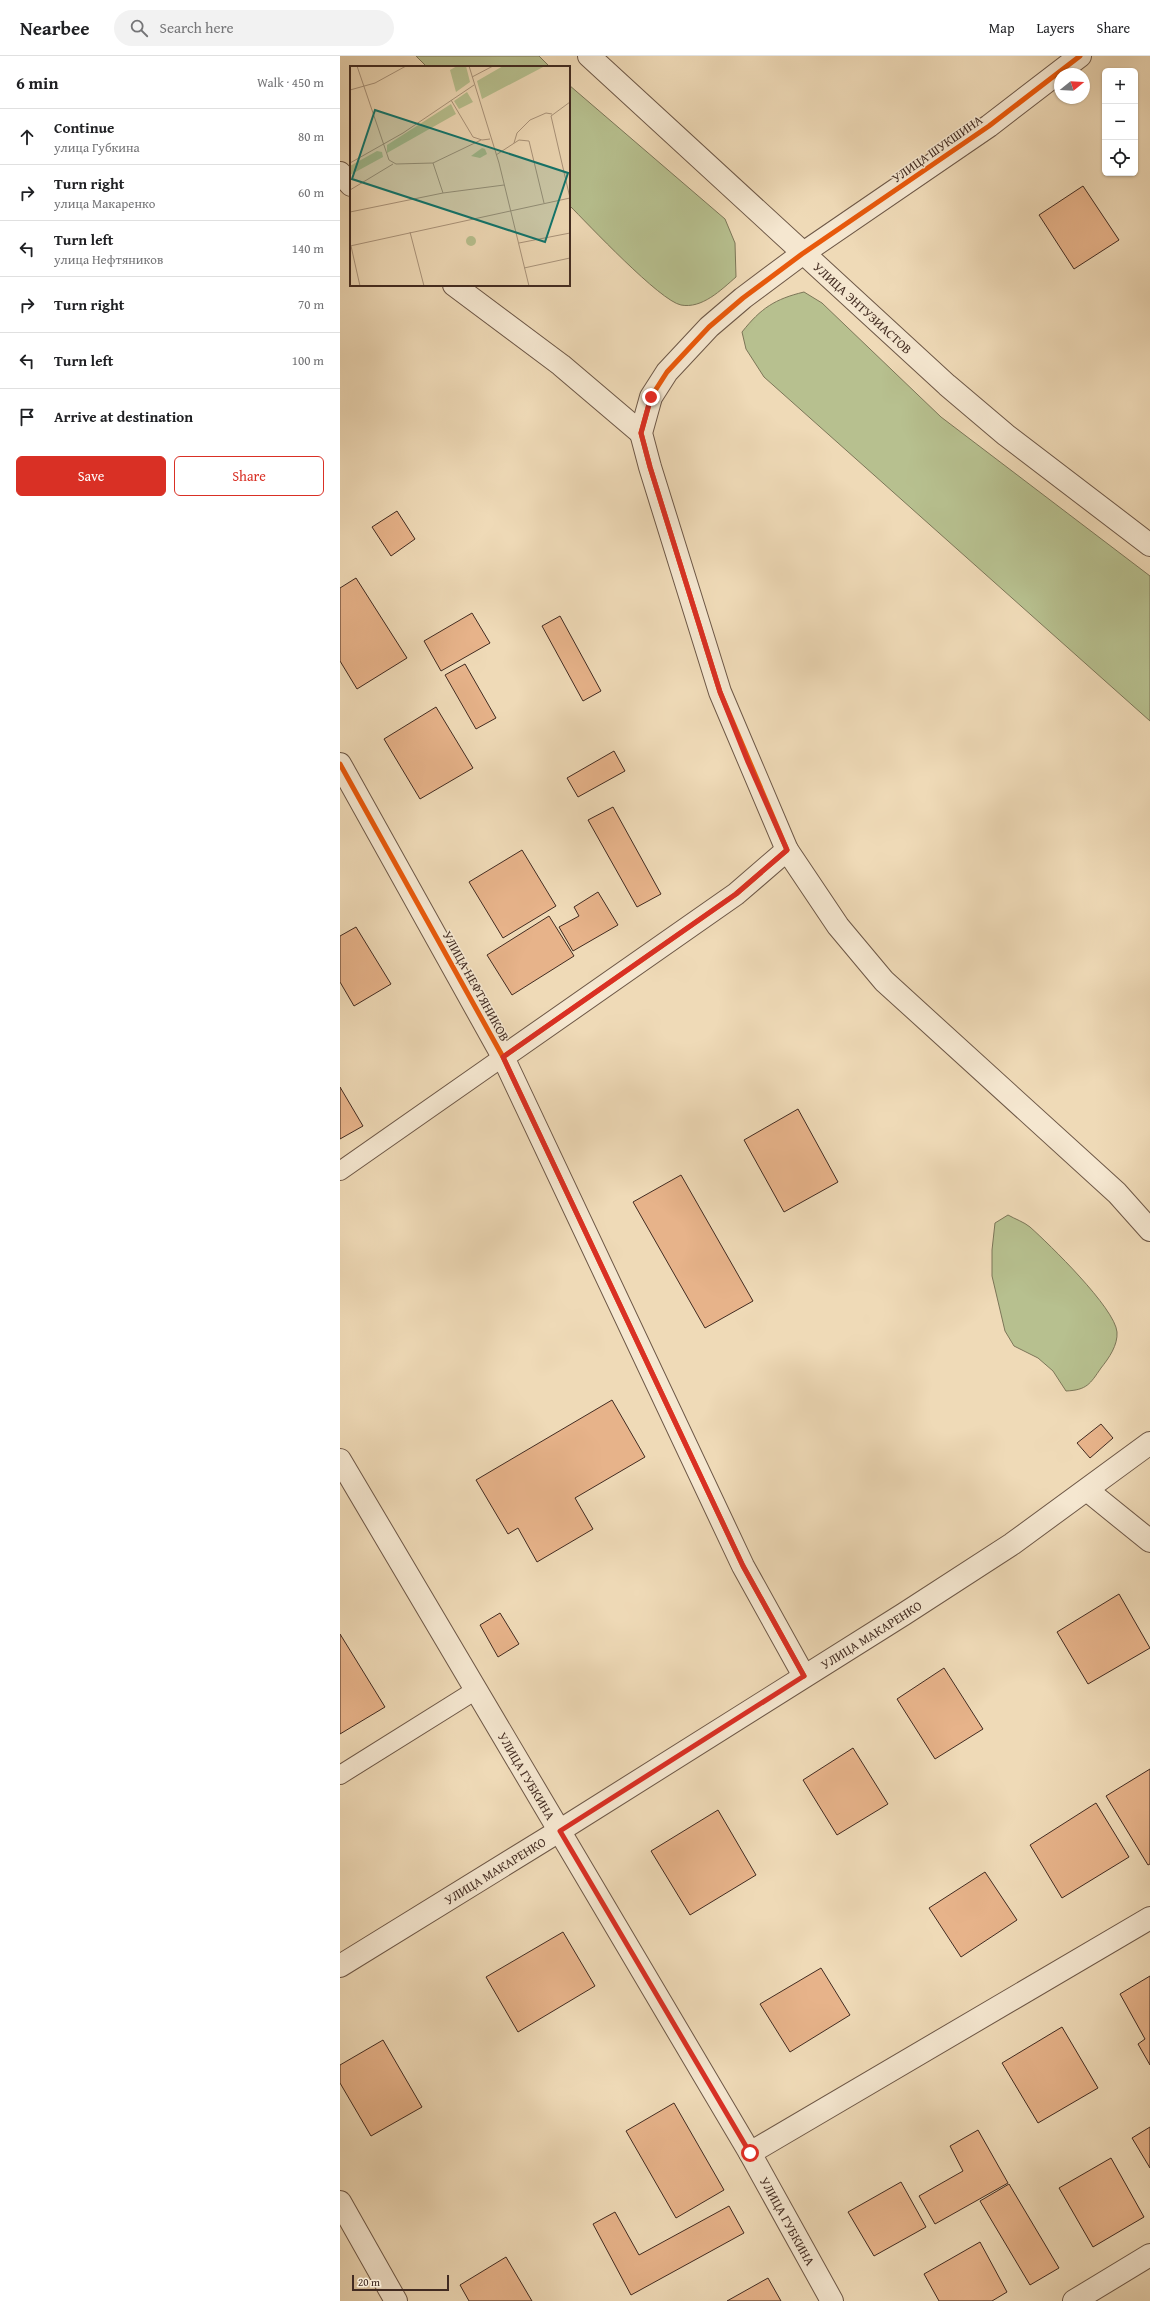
<!DOCTYPE html>
<html lang="en">
<head>
<meta charset="utf-8">
<style>
	:root { --surface:#fff; --page:#f2f2f2; --text:#202124; --muted:#757577; --line:#e0e0e0; --accent:#d93025 }
	body { margin:0; font-family:"Gentium Book Plus",serif; background:var(--page); color:var(--text) }
	.controls { position:absolute; right:12px; top:12px; display:grid; overflow:hidden; border-radius:6px; box-shadow:0 1px 3px #0004 }
	.controls button { width:36px; height:36px; display:grid; place-items:center; padding:0; border:0; border-bottom:1px solid var(--line); background:var(--surface); color:var(--text); font:20px sans-serif }
	.compass { position:absolute; left:714px; top:12px; width:36px; height:36px; border-radius:50%; background:var(--surface); box-shadow:0 1px 3px #0004; rotate:72deg }
	.scale { position:absolute; left:12px; bottom:10px; width:97px; box-sizing:border-box; padding-left:4px; border:2px solid #422b21; border-top:0; font-size:11px; line-height:14px; white-space:nowrap; color:#422b21; -webkit-text-stroke:3px #f5e7d0; paint-order:stroke }
	.stop { position:absolute; width:12px; height:12px; margin:-9px; border:3px solid #d93025; border-radius:50%; background:#fff }
	.stop.end { background:#d93025; border-color:#fff; box-shadow:0 1px 4px #0008 }
	.list { margin:0; padding:0; list-style:none }
	h2 { display:flex; justify-content:space-between; align-items:center; height:52px; margin:0; padding:0 16px; font-size:17px }
	h2 small { font-size:13px; font-weight:400; color:var(--muted) }
	.list li { display:grid; grid-template-columns:26px 1fr auto; gap:12px; align-items:center; box-sizing:border-box; height:56px; padding:0 16px; border-top:1px solid var(--line) }
	.list b { display:block; font-size:15px; white-space:nowrap }
	.list p { margin:0; font-size:13px; white-space:nowrap; color:var(--muted) }
	.list em { font-size:13px; font-style:normal; color:var(--muted) }
	.actions { display:flex; gap:8px; padding:12px 16px }
	.actions a { flex:1; padding:9px 0; border:1px solid var(--accent); border-radius:6px; text-align:center; font-size:14px; color:var(--accent) }
	.actions .main { background:var(--accent); color:#fff }
	.icon { flex:none; width:22px; height:22px; fill:none; stroke:currentColor; stroke-width:2; stroke-linecap:round; stroke-linejoin:round }
	.map { position:relative; flex:none; width:810px; height:2245px; overflow:hidden }
	header { display:flex; align-items:center; gap:24px; box-sizing:border-box; height:56px; padding:0 20px; background:var(--surface); border-bottom:1px solid var(--line) }
	header strong { font-size:19px }
	nav { display:flex; gap:22px; margin-inline-start:auto; font-size:14px }
	.search { width:280px; height:36px; background:var(--page); display:flex; align-items:center; gap:10px; box-sizing:border-box; padding:0 14px; border-radius:22px; color:var(--muted); font-size:15px }
	main { display:flex }
	aside { flex:1; background:var(--surface) }
	.map>svg:first-child { display:block }
</style>
</head>
<body>
<header>
<strong>Nearbee</strong>
<div class="search"><svg class="icon" aria-label="search" viewBox="0 0 24 24"><circle cx="10" cy="10" r="6"/><path d="M15 15l6 6"/></svg>Search here</div>
<nav><a>Map</a><a>Layers</a><a>Share</a></nav>
</header>
<main>
<aside>
<h2>6 min<small>Walk · 450 m</small></h2>
<ul class="list">
<li><svg class="icon" aria-label="ahead" viewBox="0 0 24 24"><path d="M12 20V5M6 11l6-6 6 6"/></svg><div><b>Continue</b><p>улица Губкина</p></div><em>80 m</em></li>
<li><svg class="icon" aria-label="right" viewBox="0 0 24 24"><path d="M7 20v-9h11M14 6l5 5-5 5"/></svg><div><b>Turn right</b><p>улица Макаренко</p></div><em>60 m</em></li>
<li><svg class="icon" aria-label="left" viewBox="0 0 24 24"><path d="M17 20v-9H6M10 6l-5 5 5 5"/></svg><div><b>Turn left</b><p>улица Нефтяников</p></div><em>140 m</em></li>
<li><svg class="icon" aria-label="right" viewBox="0 0 24 24"><path d="M7 20v-9h11M14 6l5 5-5 5"/></svg><div><b>Turn right</b></div><em>70 m</em></li>
<li><svg class="icon" aria-label="left" viewBox="0 0 24 24"><path d="M17 20v-9H6M10 6l-5 5 5 5"/></svg><div><b>Turn left</b></div><em>100 m</em></li>
<li><svg class="icon" aria-label="arrive" viewBox="0 0 24 24"><path d="M6 21V4h12l-3 4 3 4H6"/></svg><div><b>Arrive at destination</b></div></li>
</ul>
<div class="actions"><a class="main">Save</a><a>Share</a></div>
</aside>
<div class="map">
<svg width="810" height="2245" viewBox="0 0 810 2245">
	<rect width="100%" height="100%" fill="#efdab7"/>
	<filter id="stains"><feTurbulence type="fractalNoise" baseFrequency=".005" numOctaves="4"/><feColorMatrix values="0 0 0 0 .2 0 0 0 0 .09 0 0 0 0 .02 0 0 0 .5 -.17"/></filter>
	<radialGradient id="worn" r=".72"><stop offset=".6" stop-color="#630" stop-opacity="0"/><stop offset="1" stop-color="#630" stop-opacity=".3"/></radialGradient>
	<!-- green -->
	<path fill="#b7c08f" stroke="#7c7658" d="M 76,0 L 199,0 L 210,11 L 87,11 Z
		M 229,29 L 385,163 L 395,187 L 396,221 C 381,234 362,253 341,249 C 320,245 248,168 229,149 Z
		M 464,236 L 482,247 L 601,361 L 810,520 L 810,665 L 424,321 L 406,293 L 402,276 C 421,252 435,243 464,236 Z
		M 668,1159 C 675,1163 684,1166 690,1171 C 709,1188 775,1252 777,1276 C 778,1289 769,1302 761,1312 C 750,1328 747,1334 726,1335 L 713,1315 L 698,1302 L 674,1290 L 665,1275 L 652,1220 L 652,1194 L 655,1167 Z"/>
	<!-- building -->
	<path fill="#e7b38a" stroke="#422b21" d="M 743,130 L 779,184 L 734,213 L 699,159 Z
		M 57,455 L 75,483 L 51,500 L 32,471 Z
		M 16,522 L 67,602 L 17,633 L 0,605 L 0,532 Z
		M 132,557 L 150,587 L 101,615 L 84,585 Z
		M 220,560 L 261,635 L 243,645 L 202,570 Z
		M 125,608 L 156,662 L 136,673 L 105,619 Z
		M 96,651 L 133,712 L 80,743 L 44,683 Z
		M 274,695 L 285,715 L 238,741 L 227,722 Z
		M 273,751 L 321,838 L 297,851 L 248,764 Z
		M 182,794 L 216,850 L 163,882 L 129,826 Z
		M 258,836 L 278,869 L 233,895 L 219,871 L 239,860 L 234,851 Z
		M 209,860 L 234,900 L 172,939 L 147,899 Z
		M 16,871 L 51,928 L 14,950 L 0,926 L 0,880 Z
		M 0,1031 L 23,1070 L 0,1083 Z
		M 458,1053 L 498,1126 L 444,1156 L 404,1084 Z
		M 341,1119 L 413,1245 L 365,1272 L 293,1146 Z
		M 272,1344 L 305,1401 L 235,1442 L 253,1473 L 197,1506 L 178,1472 L 168,1478 L 136,1424 Z
		M 761,1368 L 773,1382 L 750,1402 L 737,1387 Z
		M 779,1538 L 810,1592 L 748,1628 L 717,1576 Z
		M 160,1557 L 179,1588 L 158,1601 L 140,1569 Z
		M 0,1578 L 45,1651 L 0,1678 Z
		M 604,1612 L 643,1673 L 595,1703 L 557,1643 Z
		M 513,1692 L 548,1748 L 497,1779 L 463,1724 Z
		M 810,1713 L 810,1808 L 808,1809 L 766,1740 Z
		M 756,1747 L 789,1801 L 722,1842 L 690,1789 Z
		M 378,1754 L 416,1819 L 350,1859 L 311,1795 Z
		M 645,1816 L 677,1864 L 621,1901 L 589,1852 Z
		M 223,1876 L 255,1930 L 178,1976 L 146,1921 Z
		M 481,1912 L 510,1959 L 450,1996 L 420,1948 Z
		M 810,1920 L 810,2009 L 798,1988 L 805,1983 L 780,1938 Z
		M 722,1971 L 758,2032 L 698,2067 L 662,2007 Z
		M 43,1984 L 82,2051 L 31,2080 L 0,2027 L 0,2009 Z
		M 334,2047 L 384,2134 L 336,2162 L 286,2075 Z
		M 810,2071 L 810,2112 L 792,2082 Z
		M 638,2074 L 668,2127 L 595,2168 L 579,2140 L 623,2115 L 610,2090 Z
		M 771,2102 L 804,2161 L 753,2191 L 719,2132 Z
		M 561,2126 L 586,2171 L 534,2200 L 508,2156 Z
		M 669,2128 L 719,2212 L 690,2229 L 640,2145 Z
		M 389,2150 L 404,2177 L 291,2239 L 253,2168 L 275,2156 L 299,2199 Z
		M 640,2186 L 667,2236 L 652,2245 L 599,2245 L 584,2218 Z
		M 166,2201 L 192,2245 L 129,2245 L 120,2229 Z
		M 428,2222 L 441,2245 L 387,2245 Z"/>
	<g fill="none" stroke-linecap="round" stroke-linejoin="round">
		<!-- service casing -->
		<g stroke="#6d5746" stroke-width="20">
			<path id="service" d="M 0,1115 L 163,1001
				M 0,1719 L 136,1634"/>
		</g>
		<!-- minor casing -->
		<g stroke="#6d5746" stroke-width="24">
			<g id="minor">
				<path id="s1" d="M 249,0 L 607,329 L 666,379 L 810,489"/>
				<path d="M 0,117 L 11,129"/>
				<path d="M 114,229 L 221,309 L 301,377"/>
				<path d="M 0,708 L 163,1001 L 403,1510 L 464,1620"/>
				<path d="M 447,794 L 498,870 L 544,925 L 777,1137 L 810,1174"/>
				<path d="M 163,1001 L 396,838 L 447,794 L 380,636 L 310,411 L 301,377 L 311,341 L 327,316 L 369,271 L 403,242 L 462,198 L 649,70 L 740,0"/>
				<path id="s2" d="M 0,1404 L 410,2097 L 492,2245"/>
				<path d="M 747,1434 L 810,1485"/>
				<path d="M 410,2097 L 810,1862"/>
				<path d="M 0,2146 L 56,2245"/>
				<path d="M 734,2245 L 810,2199"/>
			</g>
		</g>
		<!-- tertiary casing -->
		<g stroke="#6d5746" stroke-width="24">
			<g id="tertiary">
				<path id="s3" d="M 0,1910 L 219,1775 L 564,1558 L 672,1488 L 810,1387"/>
			</g>
		</g>
		<!-- service -->
		<use href="#service" stroke="#f5e7d0" stroke-width="18"/>
		<!-- minor -->
		<use href="#minor" stroke="#f5e7d0" stroke-width="22"/>
		<!-- tertiary -->
		<use href="#tertiary" stroke="#f5e7d0" stroke-width="22"/>
		<!-- cycleway casing -->
		<g stroke="#f5e7d0" stroke-width="8">
			<path id="cycleway" d="M 0,708 L 163,1001 L 403,1510 L 464,1620
				M 163,1001 L 396,838 L 447,794 L 380,636 L 310,411 L 301,377 L 311,341 L 327,316 L 369,271 L 403,242 L 462,198 L 649,70 L 740,0"/>
		</g>
		<!-- cycleway -->
		<use href="#cycleway" stroke="#e8590c" stroke-width="5"/>
	</g>
	<g fill="none" stroke-linecap="round" stroke-linejoin="round">
		<!-- route -->
		<path stroke="#d93025" stroke-width="5" d="M 311,341 L 301,377 L 310,411 L 380,636 L 408,706 L 447,794 L 396,838 L 163,1001 L 403,1510 L 464,1620 L 220,1775 L 410,2097"/>
	</g>
	<g text-anchor="middle" dominant-baseline="central" stroke-width="3" stroke-linejoin="round" paint-order="stroke">
		<!-- street labels -->
		<g font-size="13" fill="#422b21" stroke="#f5e7d0">
			<text transform="translate(597 93) rotate(-35)">УЛИЦА ШУКШИНА</text>
			<text stroke="none"><textPath href="#s1" startOffset="372">УЛИЦА ЭНТУЗИАСТОВ</textPath></text>
			<text transform="translate(136 930) rotate(61)">УЛИЦА НЕФТЯНИКОВ</text>
			<text stroke="none"><textPath href="#s3" startOffset="626">УЛИЦА МАКАРЕНКО</textPath></text>
			<text stroke="none"><textPath href="#s2" startOffset="367">УЛИЦА ГУБКИНА</textPath></text>
			<text stroke="none"><textPath href="#s3" startOffset="182">УЛИЦА МАКАРЕНКО</textPath></text>
			<text stroke="none"><textPath href="#s2" startOffset="883">УЛИЦА ГУБКИНА</textPath></text>
		</g>
	</g>
	<!-- overview -->
	<g transform="translate(10 10)">
		<rect width="220" height="220" fill="#efdab7"/>
		<path d="M 107,0 L 116,0 L 120,16 L 106,26 L 100,4 ZM 153,0 L 195,0 L 132,33 L 127,15 ZM 117,26 L 123,36 L 109,43 L 104,35 ZM 101,38 L 106,48 L 37,87 L 37,79 ZM 132,82 L 135,83 L 137,88 L 130,92 L 121,90 ZM 27,85 L 32,86 L 33,91 L 0,109 L 0,100 ZM116 175a5 5 0 1 1 10 0a5 5 0 1 1-10 0Z" fill="#b7c08f"/>
		<path fill="none" stroke="#aa947b" stroke-width="1" d="M 7,0 L 39,94 L 46,98 L 83,97 L 93,127M 119,0 L 149,97 L 179,220M 122,11 L 143,0M 0,24 L 25,17 L 56,0M 101,34 L 123,71 L 132,74 L 140,73M 164,77 L 167,67 L 180,54 L 196,47 L 202,48M 146,89 L 169,74 L 179,75 L 194,137M 0,97 L 53,67 L 124,19M 83,97 L 131,74M 0,124 L 43,98M 0,146 L 93,127 L 154,119M 60,166 L 74,220M 169,177 L 220,167M 0,180 L 220,132 L 201,50 L 220,36M 1,180 L 10,220M 174,202 L 220,192"/>
		<path fill="#0f766e" fill-opacity="0.15" stroke="#0f766e" stroke-width="2" d="M 25,44 L 218,107 L 195,176 L 2,113 Z"/>
		<rect width="220" height="220" fill="none" stroke="#422b21" stroke-width="2"/>
	</g>
	<rect width="100%" height="100%" filter="url(#stains)"/>
	<rect width="100%" height="100%" fill="url(#worn)"/>
</svg>
<div class="controls">
<button>+</button>
<button>−</button>
<button><svg class="icon" aria-label="locate" viewBox="0 0 24 24"><circle cx="12" cy="12" r="6"/><path d="M12 2v4M12 18v4M2 12h4M18 12h4"/></svg></button>
</div>
<svg class="compass" viewBox="-18 -18 36 36"><path d="M0-13l5 13h-10z" fill="#e53935"/><path d="M0 13l5-13h-10z" fill="#757577"/></svg>
<div class="scale">20 m</div>
<div class="stop" style="left:410px;top:2097px"></div>
<div class="stop end" style="left:311px;top:341px"></div>
</div>
</main>
</body>
</html>
